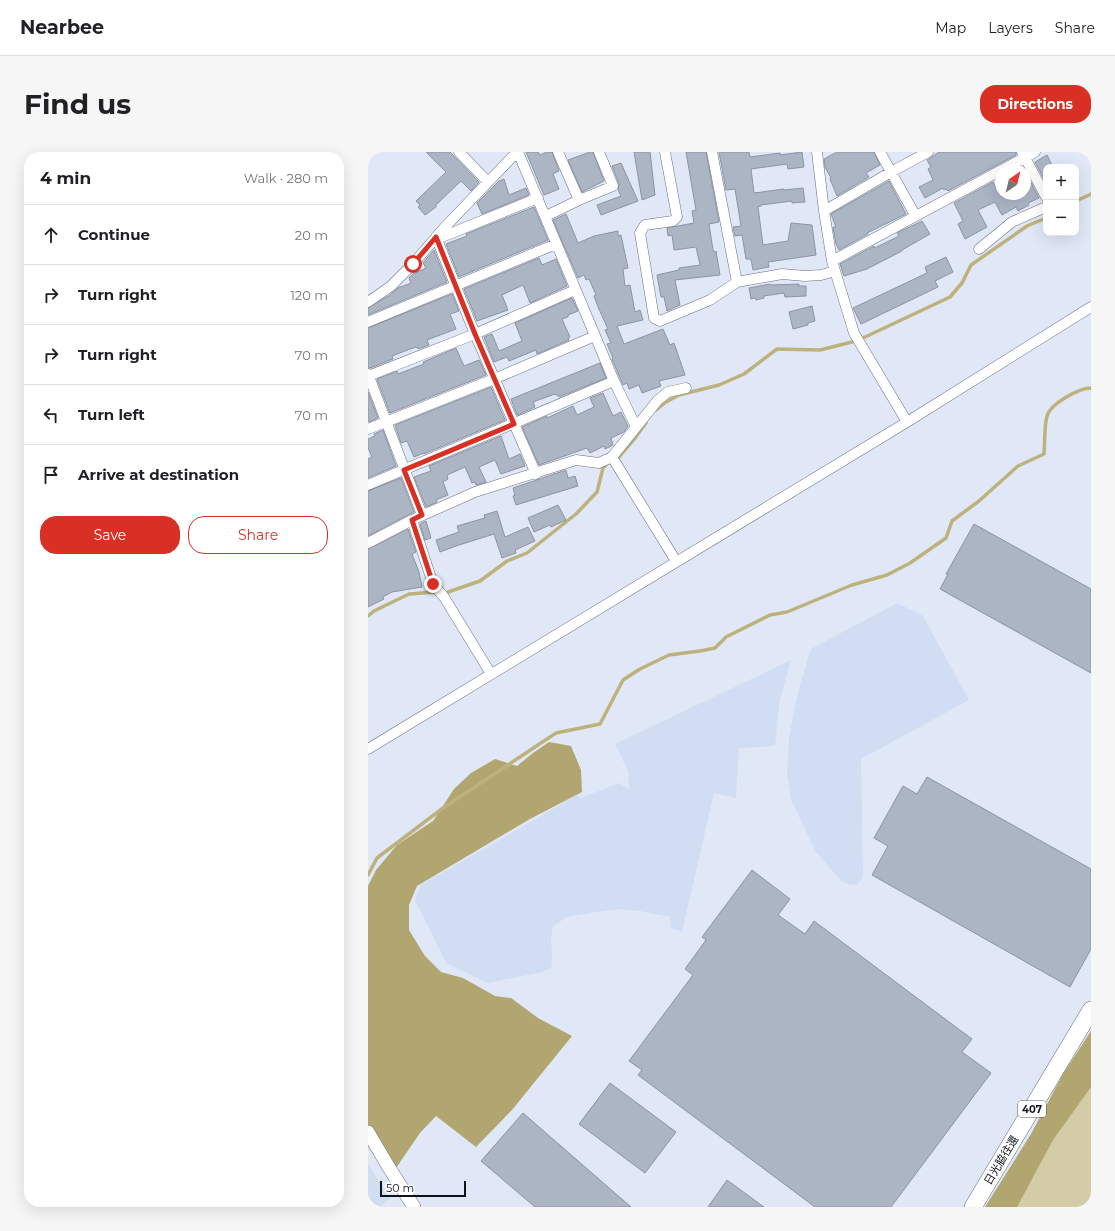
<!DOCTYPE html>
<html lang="en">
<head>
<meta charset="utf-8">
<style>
	:root { --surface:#fff; --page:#f6f6f6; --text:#202124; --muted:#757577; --line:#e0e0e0; --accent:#d93025 }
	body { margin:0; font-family:Montserrat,"Noto Sans JP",sans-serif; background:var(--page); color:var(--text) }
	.controls { position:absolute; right:12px; top:12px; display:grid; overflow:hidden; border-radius:8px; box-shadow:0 4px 16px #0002 }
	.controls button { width:36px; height:36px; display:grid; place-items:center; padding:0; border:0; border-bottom:1px solid var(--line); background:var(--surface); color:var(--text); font:20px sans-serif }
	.compass { position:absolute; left:627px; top:12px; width:36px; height:36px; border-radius:50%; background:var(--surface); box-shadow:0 4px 16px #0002; rotate:35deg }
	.scale { position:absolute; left:12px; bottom:10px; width:86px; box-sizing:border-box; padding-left:4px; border:2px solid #0f1217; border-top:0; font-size:11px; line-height:14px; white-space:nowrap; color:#0f1217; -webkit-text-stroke:3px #fff; paint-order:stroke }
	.stop { position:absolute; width:12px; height:12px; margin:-9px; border:3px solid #d93025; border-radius:50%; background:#fff }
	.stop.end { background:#d93025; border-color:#fff; box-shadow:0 1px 4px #0008 }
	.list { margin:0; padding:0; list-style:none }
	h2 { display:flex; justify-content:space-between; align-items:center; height:52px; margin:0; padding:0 16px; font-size:17px }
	h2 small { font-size:13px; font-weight:400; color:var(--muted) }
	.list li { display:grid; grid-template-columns:26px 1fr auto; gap:12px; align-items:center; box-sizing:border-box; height:60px; padding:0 16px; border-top:1px solid var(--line) }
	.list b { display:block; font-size:15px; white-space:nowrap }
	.list em { font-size:13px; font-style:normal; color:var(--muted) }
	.actions { display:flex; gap:8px; padding:12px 16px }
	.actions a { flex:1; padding:9px 0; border:1px solid var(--accent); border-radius:16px; text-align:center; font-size:14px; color:var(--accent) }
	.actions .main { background:var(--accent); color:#fff }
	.icon { flex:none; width:22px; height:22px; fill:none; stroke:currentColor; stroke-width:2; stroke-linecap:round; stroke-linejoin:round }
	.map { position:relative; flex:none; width:723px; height:1055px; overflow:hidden; border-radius:16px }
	header { display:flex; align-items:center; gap:24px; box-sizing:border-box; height:56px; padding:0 20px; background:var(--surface); border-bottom:1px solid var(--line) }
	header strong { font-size:19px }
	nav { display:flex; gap:22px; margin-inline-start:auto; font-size:14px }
	.intro { display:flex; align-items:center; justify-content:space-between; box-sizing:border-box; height:96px; padding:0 24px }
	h1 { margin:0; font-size:28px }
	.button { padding:10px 18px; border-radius:16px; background:var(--accent); color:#fff; font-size:14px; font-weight:700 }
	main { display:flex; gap:24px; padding:0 24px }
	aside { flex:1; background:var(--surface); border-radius:16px; box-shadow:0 4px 16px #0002 }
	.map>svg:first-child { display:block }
</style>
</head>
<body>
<header>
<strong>Nearbee</strong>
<nav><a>Map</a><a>Layers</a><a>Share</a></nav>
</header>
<div class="intro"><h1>Find us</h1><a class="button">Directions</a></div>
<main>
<aside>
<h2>4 min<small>Walk · 280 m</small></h2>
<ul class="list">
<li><svg class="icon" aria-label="ahead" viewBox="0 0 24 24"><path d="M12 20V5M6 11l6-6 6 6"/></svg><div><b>Continue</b></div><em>20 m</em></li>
<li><svg class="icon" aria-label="right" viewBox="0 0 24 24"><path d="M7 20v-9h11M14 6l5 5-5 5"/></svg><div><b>Turn right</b></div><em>120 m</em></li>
<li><svg class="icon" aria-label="right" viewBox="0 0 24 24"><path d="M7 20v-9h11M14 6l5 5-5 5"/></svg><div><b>Turn right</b></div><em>70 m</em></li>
<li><svg class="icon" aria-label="left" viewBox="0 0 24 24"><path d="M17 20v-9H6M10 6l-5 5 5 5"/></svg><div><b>Turn left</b></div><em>70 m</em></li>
<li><svg class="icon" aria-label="arrive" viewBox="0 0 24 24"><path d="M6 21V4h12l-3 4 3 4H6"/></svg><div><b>Arrive at destination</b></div></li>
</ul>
<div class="actions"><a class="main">Save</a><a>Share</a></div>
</aside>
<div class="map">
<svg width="723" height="1055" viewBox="0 0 723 1055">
	<rect width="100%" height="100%" fill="#e0e8f8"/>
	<!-- built -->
	<path fill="#d0ddf3" d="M 529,451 L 555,464 L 601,548 L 493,607 L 495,725 L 490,732 L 485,733 L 474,730 L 448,700 L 423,648 L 419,623 L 421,585 L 431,536 L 443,497 Z
		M 423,508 L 412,547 L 407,594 L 371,596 L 368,646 L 346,641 L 314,780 L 303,776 L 302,765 L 272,759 L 252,757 L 228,760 L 199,765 L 185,774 L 183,786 L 184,804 L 183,816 L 174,820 L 120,831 L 78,811 L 47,748 L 53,733 L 209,643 L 213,646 L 251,631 L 261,637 L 260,619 L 247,592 Z
		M 0,1012 L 22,1047 L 13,1054 L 13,1055 L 0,1055 Z"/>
	<!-- green -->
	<path fill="#d4cba7" d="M 723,916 L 723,1055 L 639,1055 Z"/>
	<!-- forest -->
	<path fill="#b2a670" d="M 181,590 L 203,594 L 213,618 L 214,640 L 162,667 L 49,734 L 41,753 L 41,778 L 57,804 L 73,820 L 95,826 L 127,844 L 143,846 L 170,866 L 204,884 L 144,958 L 108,995 L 68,964 L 52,981 L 26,1019 L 14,1016 L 0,994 L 0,734 L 8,718 L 29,693 L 65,669 L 86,637 L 103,621 L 127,607 L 149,614 L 165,601 Z
		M 723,879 L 723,935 L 685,988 L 649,1055 L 617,1055 L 663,982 L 695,922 Z"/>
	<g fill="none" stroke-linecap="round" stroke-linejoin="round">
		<!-- stream -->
		<path stroke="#beb27c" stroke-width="3.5" d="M 708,49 L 723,42
			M 495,186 L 582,145 L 594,131 L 603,113 L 659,74 L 678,66
			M 288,258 L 298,250 L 311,243 L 351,233 L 376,222 L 409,197 L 452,198 L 484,190
			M 250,306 L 267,286 L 278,271
			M 80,440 L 112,429 L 139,409 L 159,401 L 208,362 L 229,340 L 235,316 L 238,313
			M 0,464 L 6,459 L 41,442 L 67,440
			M 0,723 L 9,706 L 75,656 L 188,581 L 232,572 L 255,528 L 272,517 L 301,503 L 332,499 L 347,496 L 358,485 L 402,463 L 419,460 L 484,433 L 519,423 L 542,411 L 578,386 L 584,369 L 611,349 L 650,314 L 676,302 C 677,290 676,276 679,264 C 682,252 711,236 723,236"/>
	</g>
	<!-- building -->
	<path fill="#acb5c4" stroke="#8c94a3" d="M 58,0 L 82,0 L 111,30 L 103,39 L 93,29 L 68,53 L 68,55 L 57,63 L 50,55 L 52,53 L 48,49 L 78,20 Z
		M 158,0 L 170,0 L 172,3 L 179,0 L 184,0 L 191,19 L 185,22 L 191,37 L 176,43 Z
		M 222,0 L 225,0 L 236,29 L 214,40 L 200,8 Z
		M 266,0 L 282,0 L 287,43 L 274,48 Z
		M 318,0 L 338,0 L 351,70 L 341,72 L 345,98 L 347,100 L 348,99 L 352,123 L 307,128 L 312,153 L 299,159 L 296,145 L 293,145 L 289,123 L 311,118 L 311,116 L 332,113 L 328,95 L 306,98 L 304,83 L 300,84 L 299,76 L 326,71 L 324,59 L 328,58 Z
		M 351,0 L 381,0 L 382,5 L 412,1 L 412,3 L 434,0 L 436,15 L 420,17 L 419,12 L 383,17 L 386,41 L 416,37 L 416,38 L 435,36 L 437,50 L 424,51 L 424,49 L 393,53 L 393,54 L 390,55 L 395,93 L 420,89 L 423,71 L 444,73 L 448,103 L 400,110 L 401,115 L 385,118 L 383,107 L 378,107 L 374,83 L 367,84 L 365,75 L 373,74 L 367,37 L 358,38 Z
		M 469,0 L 506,0 L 512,13 L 498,21 L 501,25 L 469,44 L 462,27 L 463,26 L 457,15 L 456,7 Z
		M 571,0 L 648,0 L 648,3 L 580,39 L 578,37 L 576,38 L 575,36 L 557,46 L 551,35 L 565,28 L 560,17 L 563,15 L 559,8 Z
		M 679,3 L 685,15 L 678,15 L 678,31 L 667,10 Z
		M 253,11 L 270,49 L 233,63 L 229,53 L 253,44 L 250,38 L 251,32 L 244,14 Z
		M 657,19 L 671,46 L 660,51 L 661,53 L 650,59 L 648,55 L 634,63 L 627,50 L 610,58 L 619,75 L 597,87 L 590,72 L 595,69 L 586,51 L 625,30 L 632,42 L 660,42 L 657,35 Z
		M 136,27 L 141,43 L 158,36 L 161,43 L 114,62 L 109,51 L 131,29 Z
		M 521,29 L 538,62 L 499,81 L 500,82 L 471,98 L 468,92 L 465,75 L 468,75 L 463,62 Z
		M 166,55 L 180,88 L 91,125 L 78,92 L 99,84 L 98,82 Z
		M 198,62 L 210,91 L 226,84 L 250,79 L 250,84 L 253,83 L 260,116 L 255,117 L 257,134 L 262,133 L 267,160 L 272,158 L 275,168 L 249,174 L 256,192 L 295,177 L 302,193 L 306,191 L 317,223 L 291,229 L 293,234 L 274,241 L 271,233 L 261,237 L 259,231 L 255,233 L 244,207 L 245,206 L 239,192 L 243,191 L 237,178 L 240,177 L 230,155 L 226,144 L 228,143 L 221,127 L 218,128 L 216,123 L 210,126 L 185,68 Z
		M 554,69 L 562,82 L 534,98 L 534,99 L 499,117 L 476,124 L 472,112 L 506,94 L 507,96 L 531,84 L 529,81 Z
		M 66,98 L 79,130 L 0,163 L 0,156 L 22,143 L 30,136 L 43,131 L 41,126 L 45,122 L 58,116 L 55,111 Z
		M 578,105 L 585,120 L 567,129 L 570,135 L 493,172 L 485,156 L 559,121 L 557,115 Z
		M 171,106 L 174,113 L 188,107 L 199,134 L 162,151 L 155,133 L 134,143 L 140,158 L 109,169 L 96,137 Z
		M 402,132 L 403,133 L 431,132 L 431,134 L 438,134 L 438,144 L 417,145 L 416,141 L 396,144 L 396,146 L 388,148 L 387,146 L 383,147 L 381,136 Z
		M 84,142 L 91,159 L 82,162 L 88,177 L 59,188 L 61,193 L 50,197 L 49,195 L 45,196 L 24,204 L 25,207 L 2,216 L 0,216 L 0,176 Z
		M 204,146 L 210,159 L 200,163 L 200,165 L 194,167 L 202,185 L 200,186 L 201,188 L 169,202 L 168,198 L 141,209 L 139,205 L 126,210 L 116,185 L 124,182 L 131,199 L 154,189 L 147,171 Z
		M 444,154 L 447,169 L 440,171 L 440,173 L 425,177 L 421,160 Z
		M 88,196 L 96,214 L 111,208 L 118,223 L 22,261 L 9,227 L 29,219 L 30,222 L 56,212 L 55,210 Z
		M 232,211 L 238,226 L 191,245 L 190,243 L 188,243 L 187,242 L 165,250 L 167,255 L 149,263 L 143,247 Z
		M 123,235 L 137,268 L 56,302 L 56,301 L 46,305 L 39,289 L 33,291 L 27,273 Z
		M 0,240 L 10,266 L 1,270 L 0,268 Z
		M 235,241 L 245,264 L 253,260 L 260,274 L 256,280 L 243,286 L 245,293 L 237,297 L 236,294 L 222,301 L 219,296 L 171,313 L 154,275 L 179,264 L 179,266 L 205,254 L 209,263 L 226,255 L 222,246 Z
		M 15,278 L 28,314 L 0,326 L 0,307 L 4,305 L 0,296 L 0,287 L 7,284 L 6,282 Z
		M 133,284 L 141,307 L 152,302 L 157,314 L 133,322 L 127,308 L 111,315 L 118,330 L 108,333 L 107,330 L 104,331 L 97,315 L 79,323 L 80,327 L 75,330 L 80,343 L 68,348 L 69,350 L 58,355 L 46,325 L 63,319 L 61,314 Z
		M 198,318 L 200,326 L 207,324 L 210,334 L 148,353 L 145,344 L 147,343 L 145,336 Z
		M 33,326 L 46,360 L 0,384 L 0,339 Z
		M 190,353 L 198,368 L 183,375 L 182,373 L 166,380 L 160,366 Z
		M 129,359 L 137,385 L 160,375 L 167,389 L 147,398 L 148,401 L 134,406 L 126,382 L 88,394 L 72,400 L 68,388 L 91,380 L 89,374 L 117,366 L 116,363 Z
		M 58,369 L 63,386 L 57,388 L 52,372 Z
		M 606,372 L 723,437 L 723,521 L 572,437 L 580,422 L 578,422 Z
		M 40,377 L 48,400 L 44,402 L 51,420 L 54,435 L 24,440 L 15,445 L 16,447 L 0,455 L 0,397 Z
		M 559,625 L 723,717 L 723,797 L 702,835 L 504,723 L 520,694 L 506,686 L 535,634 L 549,642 Z
		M 384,718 L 422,747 L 410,763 L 437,782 L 446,769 L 604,887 L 594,900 L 623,921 L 523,1055 L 447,1055 L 270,923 L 274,918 L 261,909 L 325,823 L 317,817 L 338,788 L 334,785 Z
		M 242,931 L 308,980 L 277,1021 L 211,972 Z
		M 155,961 L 263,1055 L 167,1055 L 113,1009 Z
		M 359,1028 L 396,1055 L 340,1055 Z"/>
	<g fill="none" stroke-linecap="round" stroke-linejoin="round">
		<!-- minor casing -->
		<g stroke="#676f7c" stroke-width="11">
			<path id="minor" d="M 91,0 L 120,30
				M 150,0 L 246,229 L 268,275
				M 190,0 L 211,48
				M 297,0 L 309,65 L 305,69 L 277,73 L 272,81 L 286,166 L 292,169 L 342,148 L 369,130 L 414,122 L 437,124 L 453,123 L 467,119
				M 344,0 L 369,130
				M 449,0 L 456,59 L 464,109 L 486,181 L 539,270
				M 512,0 L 547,63
				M 654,0 L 678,45
				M 456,59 L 523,20 L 560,0
				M 178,64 L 211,48 L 245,34 L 231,0
				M 68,85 L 107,182 L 168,322
				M 69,87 L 170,46
				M 611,97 L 644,70 L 678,55
				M 464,109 L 667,0
				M 0,150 L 23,134 L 45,112 L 76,76 L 149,0
				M 0,170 L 188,92
				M 0,222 L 54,363
				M 0,224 L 107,182 L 207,138
				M 0,277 L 126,227 L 227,184
				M 244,305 L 308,409
				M 0,333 L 246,229
				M 44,368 L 65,432 L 76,445 L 123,522
				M 0,391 L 44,368 L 107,340 L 208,308 L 231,311 L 244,305 L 290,248 L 300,240 L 318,236
				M 0,597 L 539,270 L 723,155"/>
		</g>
		<!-- tertiary casing -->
		<g stroke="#676f7c" stroke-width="14">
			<path id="tertiary" d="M 0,980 L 20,1014 L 46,1055"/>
		</g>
		<!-- trunk casing -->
		<g stroke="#676f7c" stroke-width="18">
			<path id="trunk" d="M 605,1055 L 723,858"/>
		</g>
		<!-- minor -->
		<use href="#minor" stroke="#fff" stroke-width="10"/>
		<!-- tertiary -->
		<use href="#tertiary" stroke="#fff" stroke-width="13"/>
		<!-- trunk -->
		<use href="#trunk" stroke="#fff" stroke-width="17"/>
	</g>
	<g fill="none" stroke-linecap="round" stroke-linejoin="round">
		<!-- route -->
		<path stroke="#d93025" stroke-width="5" d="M 45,112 L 68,85 L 107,182 L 146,272 L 36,318 L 54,363 L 44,368 L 65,432"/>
	</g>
	<g text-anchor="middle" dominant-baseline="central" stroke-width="3" stroke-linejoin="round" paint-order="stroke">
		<!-- shield labels -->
		<rect fill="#fff" stroke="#57595d" stroke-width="1" x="650" y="949" width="28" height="16" rx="3"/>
		<g font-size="10" font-weight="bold" fill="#0f1217">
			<text x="664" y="957">407</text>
		</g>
		<!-- street labels -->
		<g font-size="11" fill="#0f1217" stroke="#fff">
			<text transform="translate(633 1008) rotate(-59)">日光脇往還</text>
		</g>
	</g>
</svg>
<div class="controls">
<button>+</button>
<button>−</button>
</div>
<svg class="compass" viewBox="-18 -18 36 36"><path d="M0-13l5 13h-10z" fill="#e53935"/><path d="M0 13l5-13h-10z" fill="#757577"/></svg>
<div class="scale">50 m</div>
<div class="stop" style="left:45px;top:112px"></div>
<div class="stop end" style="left:65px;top:432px"></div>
</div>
</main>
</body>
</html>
